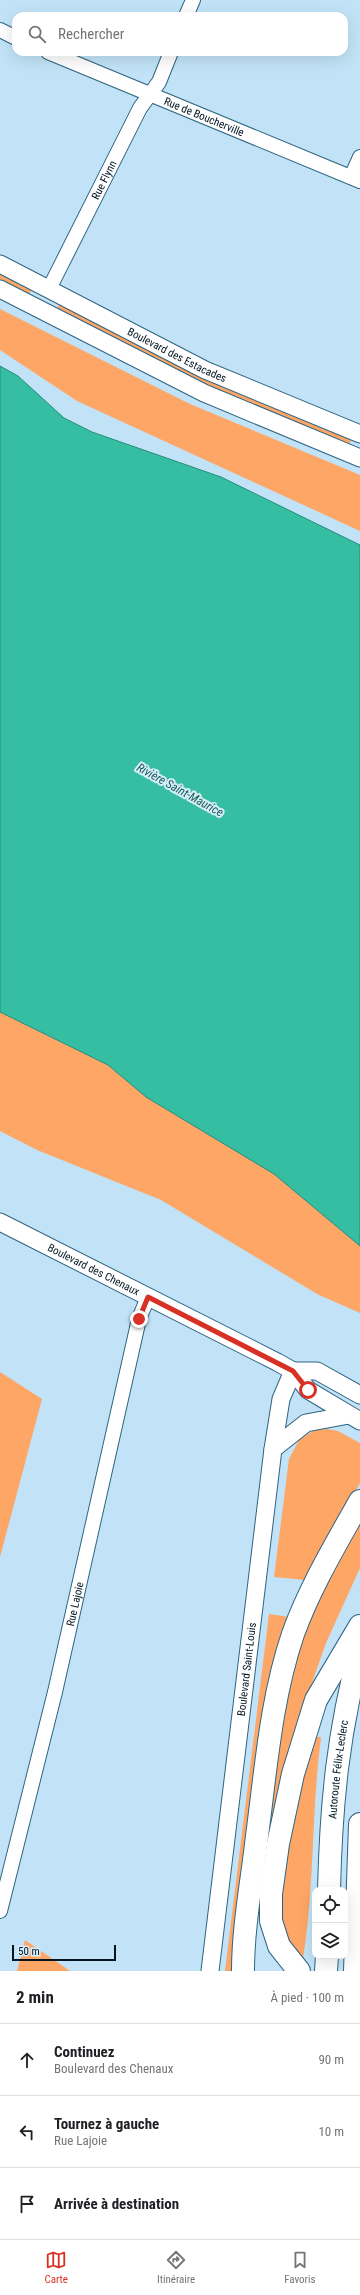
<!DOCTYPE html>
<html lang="fr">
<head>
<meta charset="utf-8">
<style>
	:root { --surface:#fff; --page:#f2f2f2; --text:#202124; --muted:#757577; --line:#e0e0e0; --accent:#d93025 }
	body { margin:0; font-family:"Roboto Condensed",sans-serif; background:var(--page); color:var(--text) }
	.controls { position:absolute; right:12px; bottom:12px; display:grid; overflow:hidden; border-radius:8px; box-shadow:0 4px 16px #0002 }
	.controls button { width:36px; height:36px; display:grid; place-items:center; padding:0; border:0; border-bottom:1px solid var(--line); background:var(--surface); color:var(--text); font:20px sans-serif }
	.scale { position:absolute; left:12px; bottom:10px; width:104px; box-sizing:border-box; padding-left:4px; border:2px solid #011420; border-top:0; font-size:11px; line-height:14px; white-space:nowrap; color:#011420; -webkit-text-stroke:3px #d9eefc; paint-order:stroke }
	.stop { position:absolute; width:12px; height:12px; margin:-9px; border:3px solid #d93025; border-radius:50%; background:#fff }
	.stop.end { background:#d93025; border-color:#fff; box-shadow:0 1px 4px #0008 }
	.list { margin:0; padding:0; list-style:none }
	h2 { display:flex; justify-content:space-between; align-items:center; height:52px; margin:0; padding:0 16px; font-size:17px }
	h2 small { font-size:13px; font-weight:400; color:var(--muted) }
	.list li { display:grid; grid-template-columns:26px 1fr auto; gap:12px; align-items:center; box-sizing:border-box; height:72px; padding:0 16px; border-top:1px solid var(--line) }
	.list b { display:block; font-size:15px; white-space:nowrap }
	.list p { margin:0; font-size:13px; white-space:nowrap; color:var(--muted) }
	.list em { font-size:13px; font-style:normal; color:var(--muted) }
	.icon { flex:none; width:22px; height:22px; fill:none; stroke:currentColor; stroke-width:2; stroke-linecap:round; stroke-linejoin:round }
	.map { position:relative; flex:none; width:360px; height:1971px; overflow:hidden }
	.search { position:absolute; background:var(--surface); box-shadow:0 4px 16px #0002; left:12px; right:12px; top:12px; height:44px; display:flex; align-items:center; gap:10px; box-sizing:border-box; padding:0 14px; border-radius:12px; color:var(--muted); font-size:15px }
	.sheet { height:268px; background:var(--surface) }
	nav { display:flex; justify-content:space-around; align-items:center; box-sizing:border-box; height:56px; border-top:1px solid var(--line); background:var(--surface); font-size:11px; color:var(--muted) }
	nav a { display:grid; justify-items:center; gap:2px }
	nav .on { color:var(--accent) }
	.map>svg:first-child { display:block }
</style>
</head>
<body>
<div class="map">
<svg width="360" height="1971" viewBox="0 0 360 1971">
	<rect width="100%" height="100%" fill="#c2e3f7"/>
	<!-- green -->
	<path fill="#fea666" d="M 0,271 L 32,288 L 28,296 L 0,281 Z
		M 60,302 L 352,438 L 348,447 L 199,384 L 56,311 Z
		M 0,309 L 190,404 L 360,475 L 360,531 L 77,401 L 0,350 Z
		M 0,1012 L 108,1065 L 146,1097 L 274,1174 L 360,1246 L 360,1313 L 317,1294 L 161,1200 L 37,1150 L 0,1131 Z
		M 0,1372 L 42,1399 L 0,1557 Z
		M 322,1428 L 338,1431 L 360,1443 L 360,1483 L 305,1580 L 274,1577 L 289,1459 L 299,1440 L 313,1431 Z
		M 360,1518 L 360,1568 L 326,1643 L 299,1720 L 263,1855 L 280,1710 L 309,1616 Z
		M 269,1614 L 289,1617 L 270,1674 L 262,1715 L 232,1971 L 225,1971 Z
		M 315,1737 L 321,1737 C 311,1813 315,1890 302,1965 L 291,1951 L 278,1905 L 301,1782 Z
		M 25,1940 L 70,1971 L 17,1971 Z"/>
	<!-- water -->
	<path fill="#36bea2" stroke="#268b7b" d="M 0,366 L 18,376 L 64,418 L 92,432 L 221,477 L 360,545 L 360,1246 L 274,1174 L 146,1097 L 108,1065 L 0,1012 Z"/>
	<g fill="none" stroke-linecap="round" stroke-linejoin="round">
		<!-- minor casing -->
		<g stroke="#2f6481" stroke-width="16">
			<g id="minor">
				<path d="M 186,16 L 193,0"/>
				<path d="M 0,30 L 16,38"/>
				<path id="s1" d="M 48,52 L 360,181"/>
				<path d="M 351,177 L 360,157"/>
				<path id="s2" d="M 49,289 L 140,108 L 159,82 L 171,52"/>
				<path id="s3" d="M 0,1911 L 55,1692 L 139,1319 L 148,1297"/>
			</g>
		</g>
		<!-- tertiary casing -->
		<g stroke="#2f6481" stroke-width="19">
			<g id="tertiary">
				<path id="s4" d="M 0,264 L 205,370 L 360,434"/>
				<path d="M 0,289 L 204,393 L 360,458"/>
				<path id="s5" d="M 0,1222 L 277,1362 L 293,1371 L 308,1390 L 360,1421"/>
				<path d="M 293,1371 L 317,1371 L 360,1395"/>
				<path d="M 273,1449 L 306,1423 L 349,1415"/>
				<path id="s6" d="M 210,1971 L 273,1449 L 281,1399 L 293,1371"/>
			</g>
		</g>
		<!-- motorway casing -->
		<g stroke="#2f6481" stroke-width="24">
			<g id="motorway">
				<path id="s7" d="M 329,1890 C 331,1805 338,1732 360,1650"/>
				<path d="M 243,1971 C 243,1926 252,1881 257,1836 C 266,1768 271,1699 293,1634 C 310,1587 336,1544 360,1501"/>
				<path d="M 299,1971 L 279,1946 L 271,1921 L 271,1894 L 278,1844 L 293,1774 L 316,1700 L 360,1626"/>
				<path d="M 326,1971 L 327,1956"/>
				<path d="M 355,1971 L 360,1824"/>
			</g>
		</g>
		<!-- minor -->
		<use href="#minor" stroke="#fff" stroke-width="14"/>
		<!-- tertiary -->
		<use href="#tertiary" stroke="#fff" stroke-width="17"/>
		<!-- motorway -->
		<use href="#motorway" stroke="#fff" stroke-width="22"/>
	</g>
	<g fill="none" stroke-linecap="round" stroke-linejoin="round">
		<!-- route -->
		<path stroke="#d93025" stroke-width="5" d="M 139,1319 L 148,1297 L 293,1371 L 308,1390"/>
	</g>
	<g text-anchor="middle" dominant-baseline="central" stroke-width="4" stroke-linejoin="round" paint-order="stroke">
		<!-- street labels -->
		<g font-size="11" fill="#011420" stroke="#d9eefc">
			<text stroke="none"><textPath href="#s1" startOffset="169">Rue de Boucherville</textPath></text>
			<text stroke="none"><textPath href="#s2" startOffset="122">Rue Flynn</textPath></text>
			<text stroke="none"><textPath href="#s4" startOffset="199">Boulevard des Estacades</textPath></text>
			<text stroke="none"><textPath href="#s5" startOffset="105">Boulevard des Chenaux</textPath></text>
			<text stroke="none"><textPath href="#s3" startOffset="316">Rue Lajoie</textPath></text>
			<text stroke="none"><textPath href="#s6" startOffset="304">Boulevard Saint-Louis</textPath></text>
			<text stroke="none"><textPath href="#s7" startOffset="121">Autoroute Félix-Leclerc</textPath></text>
		</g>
		<!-- water labels -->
		<g font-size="12" font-style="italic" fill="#155d4e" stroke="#d9eefc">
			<text transform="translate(180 790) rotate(29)">Rivière Saint-Maurice</text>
		</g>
	</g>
</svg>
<div class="controls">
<button><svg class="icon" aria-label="locate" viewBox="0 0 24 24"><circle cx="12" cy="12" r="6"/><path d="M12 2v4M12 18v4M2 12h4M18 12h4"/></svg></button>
<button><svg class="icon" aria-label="layers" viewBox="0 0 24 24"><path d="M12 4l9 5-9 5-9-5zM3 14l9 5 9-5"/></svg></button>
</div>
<div class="scale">50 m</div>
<div class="stop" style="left:308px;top:1390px"></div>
<div class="stop end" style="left:139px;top:1319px"></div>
<div class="search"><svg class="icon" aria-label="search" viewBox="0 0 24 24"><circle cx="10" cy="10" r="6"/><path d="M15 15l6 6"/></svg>Rechercher</div>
</div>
<section class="sheet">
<h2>2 min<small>À pied · 100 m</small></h2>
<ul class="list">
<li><svg class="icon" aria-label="ahead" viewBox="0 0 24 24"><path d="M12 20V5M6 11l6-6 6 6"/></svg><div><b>Continuez</b><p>Boulevard des Chenaux</p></div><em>90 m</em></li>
<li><svg class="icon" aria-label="left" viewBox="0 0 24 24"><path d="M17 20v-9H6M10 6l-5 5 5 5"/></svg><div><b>Tournez à gauche</b><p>Rue Lajoie</p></div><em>10 m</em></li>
<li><svg class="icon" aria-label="arrive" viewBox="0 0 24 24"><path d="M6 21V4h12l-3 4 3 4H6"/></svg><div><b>Arrivée à destination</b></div></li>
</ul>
</section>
<nav>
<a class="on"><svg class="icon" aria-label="map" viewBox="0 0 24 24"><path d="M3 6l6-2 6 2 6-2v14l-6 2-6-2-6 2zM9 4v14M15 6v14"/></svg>Carte</a>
<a><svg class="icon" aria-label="directions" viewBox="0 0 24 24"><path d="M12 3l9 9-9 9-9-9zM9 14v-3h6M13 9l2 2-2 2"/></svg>Itinéraire</a>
<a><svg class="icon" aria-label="saved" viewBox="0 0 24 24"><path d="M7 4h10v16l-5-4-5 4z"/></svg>Favoris</a>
</nav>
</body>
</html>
